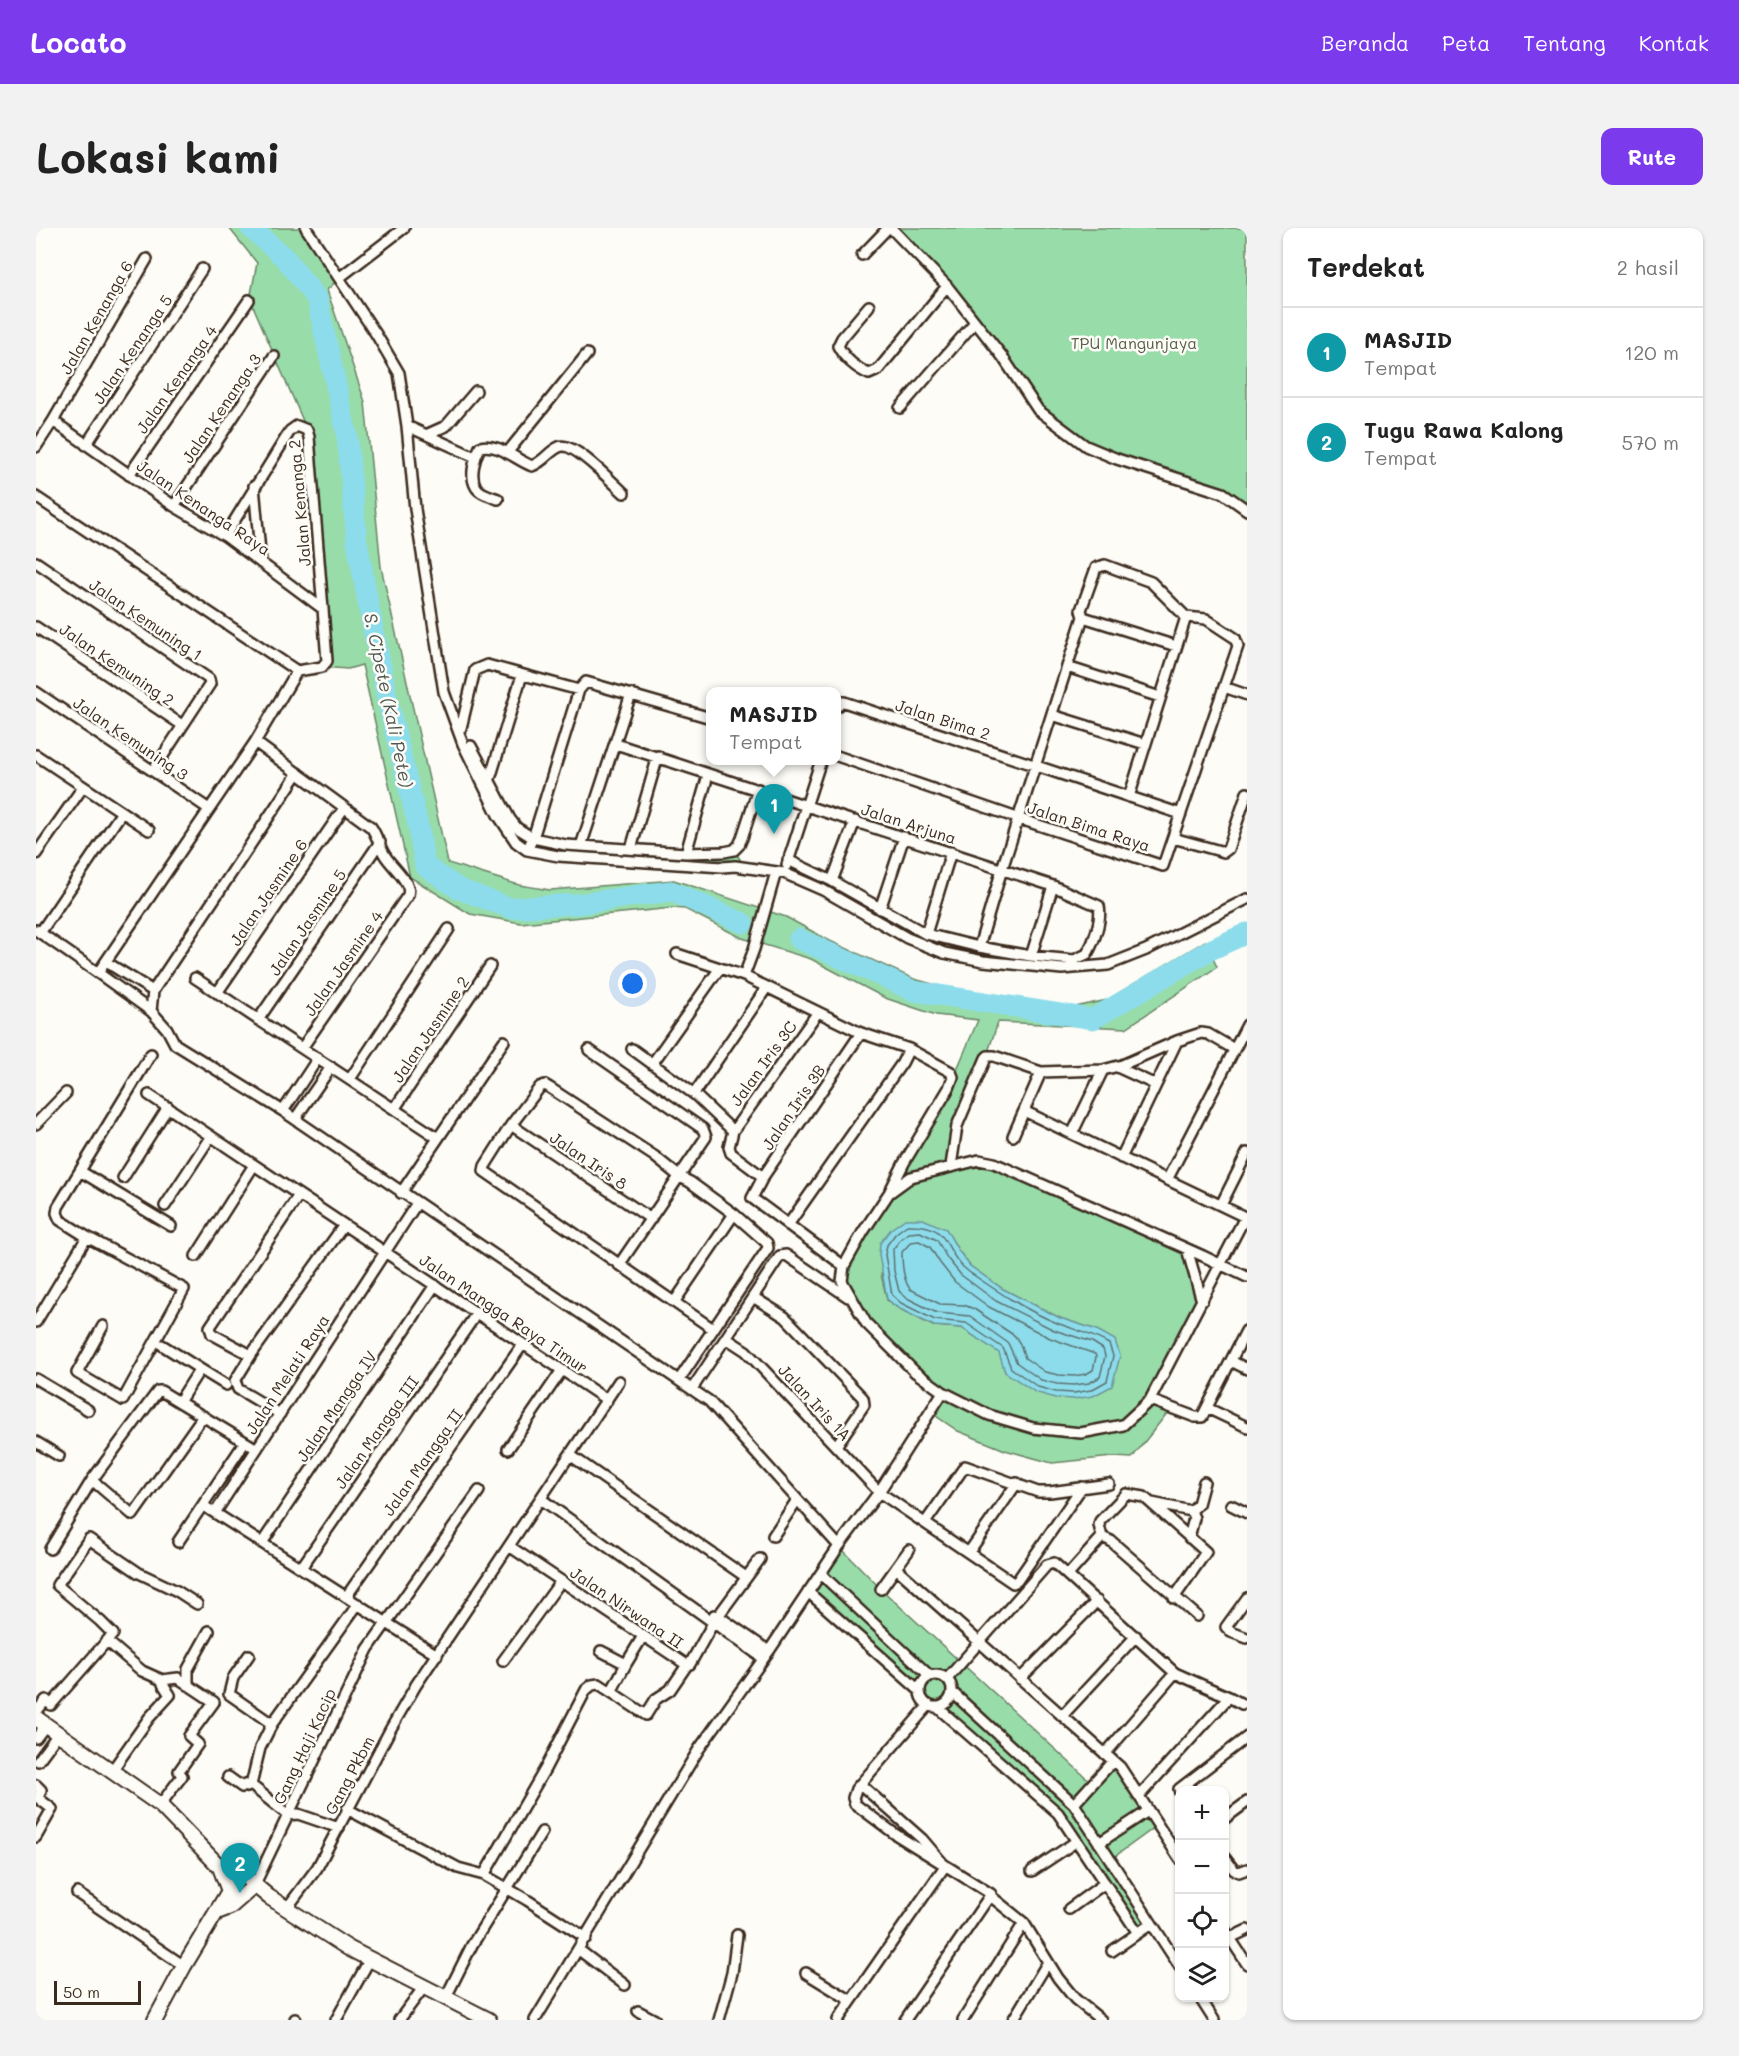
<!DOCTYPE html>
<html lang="id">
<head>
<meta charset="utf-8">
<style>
	:root { --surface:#fff; --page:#f2f2f2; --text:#222; --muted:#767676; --line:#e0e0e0; --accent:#7c3aed }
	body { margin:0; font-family:Mali,sans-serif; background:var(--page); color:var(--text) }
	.controls { position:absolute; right:18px; bottom:18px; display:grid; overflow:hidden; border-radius:12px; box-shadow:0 2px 4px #0004 }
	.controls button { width:54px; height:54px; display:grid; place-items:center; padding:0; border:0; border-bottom:2px solid var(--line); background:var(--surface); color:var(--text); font:30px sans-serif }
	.scale { position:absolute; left:18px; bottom:15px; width:87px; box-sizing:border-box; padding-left:6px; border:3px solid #3b2a1e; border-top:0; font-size:16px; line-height:21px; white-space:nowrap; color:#3b2a1e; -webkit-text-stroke:4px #fdfcf7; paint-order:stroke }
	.you { position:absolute; left:597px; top:756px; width:21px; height:21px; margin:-15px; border:4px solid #fff; border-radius:50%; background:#1a73e8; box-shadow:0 0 0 9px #1a73e833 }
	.badge { display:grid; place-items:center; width:39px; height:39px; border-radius:50%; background:var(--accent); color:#fff; font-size:20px; font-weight:700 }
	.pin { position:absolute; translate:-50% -50px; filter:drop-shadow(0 2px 3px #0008) }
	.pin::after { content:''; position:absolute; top:32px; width:21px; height:18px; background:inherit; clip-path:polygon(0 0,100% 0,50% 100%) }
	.popup { position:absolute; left:670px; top:459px; width:135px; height:78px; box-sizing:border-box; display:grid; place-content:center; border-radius:12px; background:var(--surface); filter:drop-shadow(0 2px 4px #0005); font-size:20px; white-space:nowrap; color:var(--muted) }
	.popup b { font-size:22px; color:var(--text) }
	.popup::after { content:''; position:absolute; left:50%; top:100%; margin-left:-12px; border:12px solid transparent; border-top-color:var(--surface) }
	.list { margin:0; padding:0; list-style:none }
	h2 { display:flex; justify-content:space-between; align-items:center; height:78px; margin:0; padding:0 24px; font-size:26px }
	h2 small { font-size:20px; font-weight:400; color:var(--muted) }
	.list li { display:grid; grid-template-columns:39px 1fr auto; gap:18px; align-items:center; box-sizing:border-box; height:90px; padding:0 24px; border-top:2px solid var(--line) }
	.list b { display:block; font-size:22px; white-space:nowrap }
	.list p { margin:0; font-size:20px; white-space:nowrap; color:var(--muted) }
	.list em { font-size:20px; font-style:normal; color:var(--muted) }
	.icon { flex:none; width:33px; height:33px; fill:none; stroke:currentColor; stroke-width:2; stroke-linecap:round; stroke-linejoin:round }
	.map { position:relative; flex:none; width:1211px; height:1792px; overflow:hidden; border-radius:12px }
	header { display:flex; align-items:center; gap:36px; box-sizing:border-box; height:84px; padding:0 30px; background:var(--accent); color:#fff }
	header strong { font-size:28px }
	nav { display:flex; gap:33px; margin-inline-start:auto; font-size:21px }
	.intro { display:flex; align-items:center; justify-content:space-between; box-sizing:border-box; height:144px; padding:0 36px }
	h1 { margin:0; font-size:42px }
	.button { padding:15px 27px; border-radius:12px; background:var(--accent); color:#fff; font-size:21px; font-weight:700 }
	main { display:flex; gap:36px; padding:0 36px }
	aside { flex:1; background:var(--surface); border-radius:12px; box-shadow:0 2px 4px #0004 }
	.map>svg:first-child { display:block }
</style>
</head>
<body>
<header>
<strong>Locato</strong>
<nav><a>Beranda</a><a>Peta</a><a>Tentang</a><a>Kontak</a></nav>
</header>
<div class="intro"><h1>Lokasi kami</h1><a class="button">Rute</a></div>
<main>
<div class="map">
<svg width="1211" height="1792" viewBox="0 0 1211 1792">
	<rect width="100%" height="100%" fill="#fdfcf7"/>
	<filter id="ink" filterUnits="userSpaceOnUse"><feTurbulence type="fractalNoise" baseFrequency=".0167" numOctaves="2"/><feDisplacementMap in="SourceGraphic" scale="12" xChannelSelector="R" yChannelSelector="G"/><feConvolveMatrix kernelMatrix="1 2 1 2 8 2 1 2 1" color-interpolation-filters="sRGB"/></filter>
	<g filter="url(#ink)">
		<!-- green -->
		<path fill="#98dca9" stroke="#6a8364" stroke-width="1.5" fill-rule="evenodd" d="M 193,0 L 270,0 L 306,48 L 291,62 L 329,174 L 345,339 L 412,635 L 483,657 L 514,662 L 638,652 L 750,689 L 794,713 L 878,751 L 934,766 L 997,776 L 1039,779 L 1071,772 L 1169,713 L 1181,739 L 1090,800 L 962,794 L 950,830 L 921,898 L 915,937 L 943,932 L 1151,1021 L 1166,1073 L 1114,1172 L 1135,1180 L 1096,1230 L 1077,1229 L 1016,1235 L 969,1222 L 922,1203 L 894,1184 L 907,1164 L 830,1095 L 806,1053 L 808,1038 L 913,860 L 942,792 L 900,787 L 849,770 L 775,731 L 706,710 L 649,681 L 637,680 L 485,695 L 434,686 L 374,649 L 326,437 L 312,441 L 286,439 L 291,433 L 271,202 L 214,71 L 221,35 ZM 910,1001 L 922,1022 L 934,1038 L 967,1061 L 1024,1090 L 1061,1102 L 969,1144 L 964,1125 L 926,1100 L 897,1098 L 862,1080 L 851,1072 L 845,1046 Z
			M 855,0 L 1211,0 L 1211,282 L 1187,265 L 1050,218 L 1002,182 L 966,128 Z
			M 425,500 L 481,600 L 530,617 L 698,622 L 709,639 L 511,627 L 475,607 Z
			M 803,1318 L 845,1361 L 1056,1555 L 1077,1533 L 1122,1597 L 1074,1632 L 1115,1696 L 1102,1705 L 1022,1585 L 901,1479 C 891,1477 887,1473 884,1463 L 772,1364 Z"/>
		<!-- water -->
		<path fill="#8ddceb" stroke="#6c9599" stroke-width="1.5" d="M 869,991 L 887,991 L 910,1001 L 922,1022 L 934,1038 L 967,1061 L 1024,1090 L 1061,1102 L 1079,1112 L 1084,1128 L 1076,1158 L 1057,1168 L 1038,1171 L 1019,1170 L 999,1164 L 969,1144 L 963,1125 L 926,1100 L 898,1098 L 862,1080 L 851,1071 L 843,1027 L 844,1015 L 855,1001 Z"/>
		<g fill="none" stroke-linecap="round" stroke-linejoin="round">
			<!-- shore -->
			<path stroke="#5c7170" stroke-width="1.5" d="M 871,997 C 918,995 905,1024 933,1044 C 961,1063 989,1082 1021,1095 C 1039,1102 1056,1106 1073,1116 L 1077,1128 L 1071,1153 L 1055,1162 L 1038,1165 L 1020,1164 L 1002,1159 L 975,1140 L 967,1120 L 930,1095 L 899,1092 L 865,1075 L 856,1067 L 849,1027 L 851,1017 L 860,1005 Z
				M 884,1004 L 901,1012 L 911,1030 L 925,1047 L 960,1073 L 1018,1102 L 1056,1114 L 1067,1121 L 1069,1128 L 1064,1149 L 1053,1155 L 1038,1157 L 1021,1156 L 1005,1152 L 981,1135 L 972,1115 L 934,1088 L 901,1085 L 869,1069 L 863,1063 L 858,1043 L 857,1021 L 865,1011 L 873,1005 Z
				M 883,1013 L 894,1019 L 904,1035 L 919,1054 L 953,1079 L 1014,1110 L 1059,1126 L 1060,1129 L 1057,1142 L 1050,1146 L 1037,1148 L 1023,1147 L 1009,1144 L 989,1130 L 984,1116 L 979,1108 L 938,1081 L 928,1077 L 904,1076 L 874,1061 C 867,1052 866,1036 866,1024 L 875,1014 Z"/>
			<!-- river -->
			<path stroke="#8ddceb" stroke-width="21" d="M 215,0 L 250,31 L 281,71 L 311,207 L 321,313 L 332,375 L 353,479 L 382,597 L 389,638 L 423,661 L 474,680 L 541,676 L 635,663 L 707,695
				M 763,711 L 878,763 L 1057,791 L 1172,723 L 1211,705"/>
			<!-- street casing -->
			<g stroke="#3b2a1e" stroke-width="14">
				<path id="street" d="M 270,0 L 340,106 L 363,145 L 371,198 L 379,281 L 408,464 L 427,516 L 462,587 L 480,614 L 491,622 L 522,628 L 686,639 L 699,638 L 748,645 L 787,662 L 871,710 L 908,725 L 947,733 L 1026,741 L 1072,737 L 1110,722 L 1211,671
					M 855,0 L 911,58 L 966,128 L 1002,182 L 1050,218 L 1081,231 L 1187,265 L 1211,282
					M 826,27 L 852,0
					M 303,50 L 368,0
					M 833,78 L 806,110 L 802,118 C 808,130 821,141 833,146 L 842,142 L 911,58
					M 864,180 L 939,94
					M 17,193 L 111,31
					M 371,198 L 439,229
					M 392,206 L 410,198 L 440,163
					M 50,217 L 166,41
					M 0,219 L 17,193 L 138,278 L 189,308 L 287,381 L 291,433 L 286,439 L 261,443
					M 471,225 L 551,126
					M 93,247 L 213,72
					M 218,258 L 225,335
					M 0,269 L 261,443 L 219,514 L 62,745 L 0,702
					M 462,271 C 455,268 444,266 440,259 C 433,248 439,229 444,219 C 462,214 480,232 496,238 C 509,233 513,223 523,219 C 536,212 577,255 588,265
					M 138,278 L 238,128
					M 189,308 L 254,203 L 261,198 L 271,202 L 273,209 L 287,381
					M 0,334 L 173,451 L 174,456 L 117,543
					M 1047,389 L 1140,418
					M 0,399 L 146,497
					M 1031,439 L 1124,469
					M 0,464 L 173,581
					M 801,478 L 805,474 L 808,474 L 1145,586
					M 1016,487 L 1109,516
					M 422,501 L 425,500 L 439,442 L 451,437 L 543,462 L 550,454 L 675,490
					M 219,514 L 335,599 C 342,609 343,619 350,629 C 357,639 367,647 371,657 C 373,662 373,662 372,667 L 266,820
					M 580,516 L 1017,658 L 1063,678 C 1066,692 1058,714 1051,726 L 1038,732 L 995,728 L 943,719 L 890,706 L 796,653 L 752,632
					M 435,518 L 474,591 L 481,600 L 497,610 L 530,617 L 650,625 L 688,624 L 698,622 L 703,617 L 706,610 L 722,561
					M 0,527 L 113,602
					M 801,528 L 984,591 L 1127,638 L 1188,459 L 1211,467
					M 453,554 L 486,447
					M 1093,569 L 1150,389
					M 1137,610 L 1188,624 L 1192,621 L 1211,565
					M 545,618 L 595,466
					M 595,621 L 622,528
					M 491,622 L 497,610 L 543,462
					M 650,625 L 672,547
					M 0,626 L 47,559
					M 751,637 L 785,532
					M 796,653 L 819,593
					M 844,681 L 868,609
					M 4,705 L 86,584
					M 890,706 L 915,624
					M 943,719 L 966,641 L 1047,389 L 1045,382 L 1060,340 L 1069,337 L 1115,354 L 1150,389 L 1170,391 L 1199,410 L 1202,418 L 1188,459
					M 641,726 L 708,748 L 825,805 L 873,821 L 915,844 L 917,849 L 913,860 L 868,935 L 854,963
					M 995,728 L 1017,658
					M 62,745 L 115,783 L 117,763 L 70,734
					M 708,748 L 718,721 L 740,644
					M 159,750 L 402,910
					M 117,763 L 262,545
					M 181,765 L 308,580
					M 115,783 L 131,801 L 139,816 L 247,883 L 673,1173 L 803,1318
					M 222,792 L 344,614
					M 596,821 L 658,866 L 697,903
					M 553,822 L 667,901 L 670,909 L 583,1037
					M 616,836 L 684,740
					M 1081,839 L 1120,857
					M 314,851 L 413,701
					M 658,866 L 731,759
					M 113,867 L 571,1172
					M 359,880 L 454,738
					M 247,883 L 282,830
					M 988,883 L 1211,990
					M 259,891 L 295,839
					M 0,896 L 30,865
					M 475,897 L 615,991
					M 1036,906 L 1067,842
					M 977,908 L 1005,844 L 1067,842 L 1086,837 L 1141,813 L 1165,805 L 1172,806 L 1198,821
					M 1085,930 L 1141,813
					M 915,938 L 921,898 L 950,830 L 952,828 L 958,828 L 1005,844
					M 44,943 L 135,998
					M 727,949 L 695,925 L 693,919 L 697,903 L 782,784
					M 87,950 L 132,879
					M 1131,952 L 1211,797
					M 365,965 L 468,813
					M 1185,977 L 1211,925
					M 129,978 L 175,908
					M 1209,989 L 1114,1172 L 1087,1197 L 1045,1205 L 997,1200 L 953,1187 L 907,1164 L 879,1144 L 830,1095 L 806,1053 L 808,1038 L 827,1004 L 853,965 L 875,949 L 943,932 L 958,935 L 1167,1028 L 1211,1049
					M 752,997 L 866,835 L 873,821
					M 51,1009 L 24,992 L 21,985 L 22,979 L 115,826
					M 1151,1021 L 1166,1073
					M 160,1028 L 218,937
					M 808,1038 L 716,970 L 727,949 L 825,805
					M 717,1069 L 749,1089 L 827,1170 L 828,1177 L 800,1218
					M 639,1073 L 698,986
					M 0,1094 L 51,1009 L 148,1061 L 87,1172 L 41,1145 L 67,1098
					M 690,1110 L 710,1123 L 843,1264 L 977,1355 L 981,1353 L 1046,1259
					M 126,1117 L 164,1141 L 143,1174
					M 215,1127 L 176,1106 L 174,1099 L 263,967
					M 1195,1133 L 1211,1141
					M 164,1141 L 190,1157
					M 0,1151 L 52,1182
					M 643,1152 L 732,1020 L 731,1015 L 698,986 L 654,954 L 644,949 L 618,928 L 514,860 L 509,857 L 504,859 L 475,897 L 449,938 L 448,943 L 677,1101
					M 656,1161 L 744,1028 L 750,1027 L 812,1069
					M 1114,1172 L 1159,1189 L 1166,1189 L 1210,1103
					M 1171,1180 L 1211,1199
					M 244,1186 L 202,1161 L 199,1153 L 215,1127 L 308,997
					M 0,1214 L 23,1228
					M 472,1221 L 526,1142
					M 534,1227 L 710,1349
					M 56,1252 L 97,1287 L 167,1188
					M 505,1271 L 727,1430
					M 1116,1275 L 1155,1283 L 1158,1290 L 1153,1310
					M 1195,1277 L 1211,1285
					M 168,1278 L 401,1427
					M 1155,1283 L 1162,1276 L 1168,1254
					M 179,1285 L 381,975
					M 889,1295 L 929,1238 L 1002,1264 L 1014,1264 L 1073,1256
					M 737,1308 L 761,1272
					M 1066,1309 L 1063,1297 L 1064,1293 L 1090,1266 L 1108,1269 L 1170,1324 L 1138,1370
					M 142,1314 L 209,1214
					M 226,1315 L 399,1057
					M 473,1318 L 651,1437 L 654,1436 L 677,1395 L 724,1331
					M 14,1321 L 56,1252 L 122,1163 L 125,1163 L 221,1221
					M 933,1324 L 981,1255
					M 265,1340 L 441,1085
					M 860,1340 L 873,1322
					M 785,1346 L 894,1448
					M 1032,1347 L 1066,1309 L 1075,1313 L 1161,1388
					M 845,1361 L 860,1340 L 1084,1539 L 1144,1631
					M 772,1364 L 884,1463
					M 310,1369 L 487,1116
					M 1211,1370 L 1190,1399 L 1195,1404 L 1211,1410
					M 678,1387 L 682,1388 L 733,1423
					M 71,1413 L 106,1443 L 126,1452 L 142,1450 L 178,1474 L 153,1508 L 162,1516 L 143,1543 L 146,1548 L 124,1577
					M 565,1423 L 590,1436 L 607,1408
					M 213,1427 L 197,1450 L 193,1466 L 236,1496
					M 467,1433 L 525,1353
					M884 1463a16 16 0 1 1 32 0a16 16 0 1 1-32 0Z
					M 911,1451 L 1011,1337 L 1018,1335 L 1139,1445 L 1193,1469
					M 984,1451 L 1061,1373
					M 152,1457 L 152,1441 L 173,1403
					M 575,1464 L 590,1436
					M 916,1464 L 1038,1576 L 1144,1739
					M 901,1479 L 1022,1585 L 1102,1705 L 1115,1696
					M 0,1484 L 10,1472 L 15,1477 L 77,1406 L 64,1393 L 21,1357 L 53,1311 L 103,1345 L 141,1363 L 161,1376
					M 1026,1488 L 1100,1408
					M 0,1510 L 10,1497
					M 1069,1526 L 1139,1445
					M 2,1533 L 22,1506
					M 75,1544 L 113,1490 L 134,1467 L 127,1456 L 126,1452
					M 192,1549 L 206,1559 L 209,1557 L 211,1559 L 215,1557 L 252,1587 L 262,1586 L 303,1600
					M 0,1557 L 5,1562 L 2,1570 L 16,1581 L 0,1609
					M 215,1557 L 224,1520 L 236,1496 L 322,1376
					M 1144,1565 L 1143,1561 L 1211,1509
					M 1103,1568 L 1193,1469 L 1206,1476
					M 1038,1576 L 1077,1533
					M 311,1581 L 422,1640 L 448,1647 L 491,1672 L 550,1710
					M 1188,1591 L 1211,1574
					M 1063,1615 L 1112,1583
					M 1188,1629 L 1198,1642 L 1203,1644 L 1211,1641
					M 996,1643 L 1041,1613
					M 448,1647 L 509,1541 L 550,1462 L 556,1457 L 563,1456 L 610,1487 L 620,1471 L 634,1462 L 651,1437
					M 218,1658 L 332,1421 L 443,1263
					M 41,1665 L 148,1738
					M 957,1670 L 988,1695 L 1022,1750 L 1039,1771 L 1065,1792
					M 251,1680 L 281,1640 L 354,1502 L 380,1457 L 583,1153
					M 1033,1681 L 1069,1655
					M 1188,1701 L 1211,1736
					M 1194,1710 L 1211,1702
					M 543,1722 L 589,1757
					M 1076,1723 L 1102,1705
					M 770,1745 L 814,1772
					M 410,1769 L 436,1717 L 506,1604
					M 1164,1770 L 1178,1792
					M 602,1783 L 619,1792
					M 259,1791 L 260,1792
					M 300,1792 L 334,1731
					M 363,1792 L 388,1759
					M 499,1792 L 663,1521 L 733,1423 L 803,1318 L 843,1264 L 907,1164
					M 683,1792 L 696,1745 L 701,1707
					M 802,1792 L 909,1638 L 886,1611 L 824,1556
					M 869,1792 L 955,1666 L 859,1606 L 819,1576 L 817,1570 L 820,1561 L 893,1477
					M 927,1792 L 988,1695
					M 977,1792 L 1012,1734"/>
			</g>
			<!-- secondary casing -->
			<g stroke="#3b2a1e" stroke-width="18">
				<path id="secondary" d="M 0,1490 L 124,1577 L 184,1639 L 193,1663 L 148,1738 L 119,1792
					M 184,1639 L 202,1643 L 233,1669 L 312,1720 L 453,1792
					M 181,1684 L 194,1679 L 218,1658"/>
			</g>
			<!-- street -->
			<use href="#street" stroke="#fdfcf7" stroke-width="9"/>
			<!-- secondary -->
			<use href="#secondary" stroke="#fdfcf7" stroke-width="14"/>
		</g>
	</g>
	<g text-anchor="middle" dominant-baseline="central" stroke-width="5" stroke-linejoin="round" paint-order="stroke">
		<!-- street labels -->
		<g font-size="16" fill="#3b2a1e" stroke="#fdfcf7">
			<text transform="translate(60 89) rotate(-60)">Jalan Kenanga 6</text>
			<text transform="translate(96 121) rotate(-56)">Jalan Kenanga 5</text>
			<text transform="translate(140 151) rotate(-55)">Jalan Kenanga 4</text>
			<text transform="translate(185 180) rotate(-56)">Jalan Kenanga 3</text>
			<text transform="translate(263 275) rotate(-95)">Jalan Kenanga 2</text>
			<text transform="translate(168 279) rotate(34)">Jalan Kenanga Raya</text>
			<text transform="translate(110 391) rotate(34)">Jalan Kemuning 1</text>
			<text transform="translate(81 436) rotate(34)">Jalan Kemuning 2</text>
			<text transform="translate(907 491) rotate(18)">Jalan Bima 2</text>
			<text transform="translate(95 510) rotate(34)">Jalan Kemuning 3</text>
			<text transform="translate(873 595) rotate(18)">Jalan Arjuna</text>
			<text transform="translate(1053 598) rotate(18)">Jalan Bima Raya</text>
			<text transform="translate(232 664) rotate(-56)">Jalan Jasmine 6</text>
			<text transform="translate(271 694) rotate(-56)">Jalan Jasmine 5</text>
			<text transform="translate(307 735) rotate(-55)">Jalan Jasmine 4</text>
			<text transform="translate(394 801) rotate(-56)">Jalan Jasmine 2</text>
			<text transform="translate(727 835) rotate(-54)">Jalan Iris 3C</text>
			<text transform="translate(757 879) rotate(-56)">Jalan Iris 3B</text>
			<text transform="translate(553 932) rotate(34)">Jalan Iris 8</text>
			<text transform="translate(468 1085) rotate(34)">Jalan Mangga Raya Timur</text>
			<text transform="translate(251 1146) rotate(-57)">Jalan Melati Raya</text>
			<text transform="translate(779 1174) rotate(47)">Jalan Iris 1A</text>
			<text transform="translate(300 1178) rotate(-56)">Jalan Mangga IV</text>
			<text transform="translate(340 1204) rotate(-55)">Jalan Mangga III</text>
			<text transform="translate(386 1234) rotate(-55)">Jalan Mangga II</text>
			<text transform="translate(591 1379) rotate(34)">Jalan Nirwana II</text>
			<text transform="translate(268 1518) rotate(-65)">Gang Haji Kacip</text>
			<text transform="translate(313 1547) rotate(-62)">Gang Pkbm</text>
		</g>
		<!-- park labels -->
		<g font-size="16" fill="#575f48" stroke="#fdfcf7">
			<text x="1098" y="114">TPU Mangunjaya</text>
		</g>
		<!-- water labels -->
		<g font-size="18" font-style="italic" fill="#505651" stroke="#fdfcf7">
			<text transform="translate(353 472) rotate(78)">S. Cipete (Kali Pete)</text>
		</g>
	</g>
</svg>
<div class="controls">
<button>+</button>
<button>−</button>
<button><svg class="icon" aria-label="locate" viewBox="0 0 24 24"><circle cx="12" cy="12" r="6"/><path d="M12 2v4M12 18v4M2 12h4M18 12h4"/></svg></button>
<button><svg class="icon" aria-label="layers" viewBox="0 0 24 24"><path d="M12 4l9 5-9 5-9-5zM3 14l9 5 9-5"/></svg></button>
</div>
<div class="scale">50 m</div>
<div class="you"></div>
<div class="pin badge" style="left:738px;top:606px;background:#0f9aa8">1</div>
<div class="popup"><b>MASJID</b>Tempat</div>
<div class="pin badge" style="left:204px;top:1665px;background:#0f9aa8">2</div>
</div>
<aside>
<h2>Terdekat<small>2 hasil</small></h2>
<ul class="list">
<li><span class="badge" style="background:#0f9aa8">1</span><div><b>MASJID</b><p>Tempat</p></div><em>120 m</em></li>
<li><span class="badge" style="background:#0f9aa8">2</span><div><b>Tugu Rawa Kalong</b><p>Tempat</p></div><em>570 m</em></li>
</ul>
</aside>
</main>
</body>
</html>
